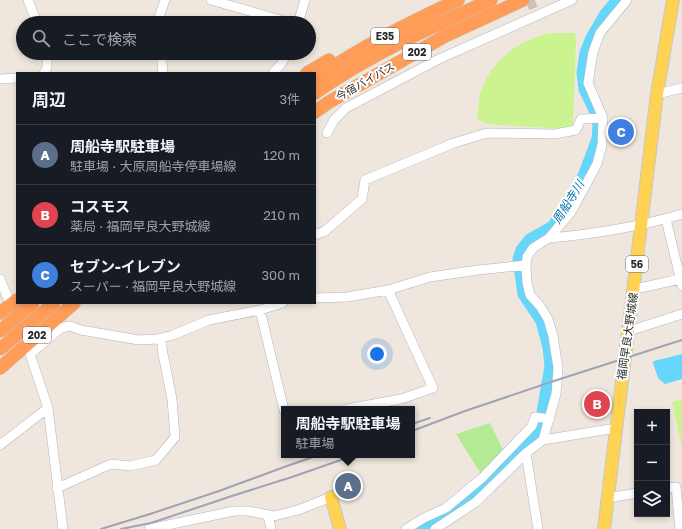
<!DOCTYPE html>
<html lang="ja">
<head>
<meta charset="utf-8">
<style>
	:root { --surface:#171b24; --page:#20242c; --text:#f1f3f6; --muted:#9ea1a6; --line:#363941; --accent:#2563eb }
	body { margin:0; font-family:"Golos Text","Noto Sans JP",sans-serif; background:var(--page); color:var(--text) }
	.controls { position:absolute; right:12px; bottom:12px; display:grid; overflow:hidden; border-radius:0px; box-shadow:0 2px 6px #0003 }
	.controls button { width:36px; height:36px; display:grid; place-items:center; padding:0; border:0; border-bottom:1px solid var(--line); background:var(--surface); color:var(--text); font:20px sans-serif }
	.you { position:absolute; left:377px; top:354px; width:14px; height:14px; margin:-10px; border:3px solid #fff; border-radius:50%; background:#1a73e8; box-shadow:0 0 0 6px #1a73e833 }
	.badge { display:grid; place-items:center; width:26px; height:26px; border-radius:50%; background:var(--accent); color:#fff; font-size:13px; font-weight:700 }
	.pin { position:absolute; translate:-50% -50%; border:2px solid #fff; box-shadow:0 1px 4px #0006 }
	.popup { position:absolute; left:281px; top:406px; width:134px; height:52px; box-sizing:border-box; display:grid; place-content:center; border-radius:0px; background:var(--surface); filter:drop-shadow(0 1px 3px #0005); font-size:13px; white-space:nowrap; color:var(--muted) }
	.popup b { font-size:15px; color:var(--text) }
	.popup::after { content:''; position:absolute; left:50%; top:100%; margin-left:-8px; border:8px solid transparent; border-top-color:var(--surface) }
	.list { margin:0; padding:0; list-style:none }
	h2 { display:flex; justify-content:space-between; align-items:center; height:52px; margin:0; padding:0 16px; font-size:17px }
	h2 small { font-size:13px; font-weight:400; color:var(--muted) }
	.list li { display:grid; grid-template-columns:26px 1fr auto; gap:12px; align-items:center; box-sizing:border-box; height:60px; padding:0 16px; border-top:1px solid var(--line) }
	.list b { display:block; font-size:15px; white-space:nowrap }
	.list p { margin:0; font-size:13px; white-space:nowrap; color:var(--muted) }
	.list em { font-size:13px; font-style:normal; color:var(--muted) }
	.icon { flex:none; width:22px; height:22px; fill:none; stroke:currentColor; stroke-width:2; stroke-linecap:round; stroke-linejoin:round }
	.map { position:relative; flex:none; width:682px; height:529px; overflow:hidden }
	.search { position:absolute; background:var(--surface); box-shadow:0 2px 6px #0003; left:16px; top:16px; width:300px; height:44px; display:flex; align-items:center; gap:10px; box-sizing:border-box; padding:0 14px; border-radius:22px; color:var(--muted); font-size:15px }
	.panel { position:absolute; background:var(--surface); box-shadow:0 2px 6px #0003; left:16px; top:72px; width:300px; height:232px; border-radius:0px }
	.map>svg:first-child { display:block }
</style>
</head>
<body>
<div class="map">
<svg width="682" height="529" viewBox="0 0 682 529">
	<rect width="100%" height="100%" fill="#efe7dd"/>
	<!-- green -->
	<path fill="#b4ea94" d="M 490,423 L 504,452 L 481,474 L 456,434 Z"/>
	<!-- pitch -->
	<path fill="#cbf38f" d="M 561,33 L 575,33 L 576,42 L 573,124 L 566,129 L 486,124 L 477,118 C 478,112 478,105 479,99 C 485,67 513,43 543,35 C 549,33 555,33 561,33 Z
		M 682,399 L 682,447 L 672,402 Z"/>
	<!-- water -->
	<path fill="#66d7fa" d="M 682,354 L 682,379 L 665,384 L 658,378 L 653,363 L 654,361 Z"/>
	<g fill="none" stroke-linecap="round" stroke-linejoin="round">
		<!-- river -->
		<path stroke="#66d7fa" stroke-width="13" d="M 420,529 L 445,515 L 493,478 L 540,429 L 551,366 L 549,347 L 542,321 L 524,294 L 519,259 L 522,250 L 530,240 L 553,227 L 575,194 L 584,176 L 598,139 L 599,125 L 596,112 L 585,89 L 583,73 L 586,53 L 592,38 L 606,14 L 618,0"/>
		<!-- minor-tunnel -->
		<path stroke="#c8c2ba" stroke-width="9" stroke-dasharray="9 4.5" stroke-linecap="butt" d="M 530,0 L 536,15"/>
		<!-- minor casing -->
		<g stroke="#b1b4c1" stroke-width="10">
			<path id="minor" d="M 28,0 L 37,23
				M 211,0 L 291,23
				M 157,23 L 165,0
				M 298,23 L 305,0
				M 161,53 L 163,73
				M 44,73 L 47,68 L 47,53
				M 273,73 L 282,63 L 287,53
				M 0,79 L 17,78
				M 657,94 L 682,88
				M 327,133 L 334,120 L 346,108 L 439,59 L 572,0
				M 666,219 L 682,286
				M 315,235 L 325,231 L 362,199 L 365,180 L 454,143 L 487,133 L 555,134 L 576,130 L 581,119 L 603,118
				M 549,238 C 594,234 638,227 682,214
				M 0,279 L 12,309
				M 634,288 L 640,288 L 680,279
				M 315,298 L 347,297 L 388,290 L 430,277 L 478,270 L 526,265
				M 260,310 L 284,410
				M 19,327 L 30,354 L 48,408 L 63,529
				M 628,329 L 635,329 L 682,314
				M 30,354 L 61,328 L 70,326 L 81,330 L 139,340 L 158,339 L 173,335 L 209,320 L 260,310 L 283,303
				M 347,409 L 401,399 L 433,388 L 388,290
				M 543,440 L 610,429 L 616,430
				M 0,445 L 48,408
				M 526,453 L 538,529
				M 57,488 L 111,464 L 130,466 L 156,460 L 175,437 L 172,399 L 162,349 L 162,338
				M 667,488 L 676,487 L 680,529
				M 608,498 L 637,493
				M 268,515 L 271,529
				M 149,529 L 234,511 L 248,511 L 274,516 L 298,510 L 331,497
				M 406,529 L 424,518 L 446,508 L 482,478 L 532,426 L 535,417 L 550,419
				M 435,529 L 476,502 L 526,453 L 543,440 L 556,394 L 558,368 L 553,336 L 548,319 L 540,306 L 530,295 L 527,283 L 526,265 L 527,257 L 533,248 L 549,238 L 571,212 L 597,164 L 602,145 L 603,118 L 588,83 L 593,52 L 600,33 L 627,0"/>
		</g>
		<!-- major casing -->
		<g stroke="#c8c8c8" stroke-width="14">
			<path id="major" d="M 331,497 L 340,529
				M 604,529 L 657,94 L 673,0"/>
		</g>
		<!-- highway casing -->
		<g stroke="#c8c8c8" stroke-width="14">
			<path id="highway" d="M 307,73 L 329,60
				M 315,79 C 360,47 409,23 458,0
				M 315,93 C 369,55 431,27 491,0
				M 315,112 L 329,102 L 445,36 L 523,0
				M 0,313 L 17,300
				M 0,368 L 74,303"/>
		</g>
		<!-- minor -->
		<use href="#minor" stroke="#fff" stroke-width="9"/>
		<!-- major -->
		<use href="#major" stroke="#fed252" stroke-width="12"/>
		<!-- highway -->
		<use href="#highway" stroke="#ff9c58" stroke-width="13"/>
		<!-- rail -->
		<path stroke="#9fa3b8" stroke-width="2" d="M 412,424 L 430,418
			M 412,431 L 465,411 L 557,380 L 682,340
			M 101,529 L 150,514 L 219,491 L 287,466 L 319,455
			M 121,529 L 151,523 L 232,496 L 292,477 L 355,455"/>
		<!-- highway-bridge casing -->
		<g stroke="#c8c8c8" stroke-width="14" stroke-linecap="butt">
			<path id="highway-bridge" d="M 0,331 L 33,303
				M 0,349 L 54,303"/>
		</g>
		<!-- highway-bridge -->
		<use href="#highway-bridge" stroke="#ff9c58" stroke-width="13"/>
	</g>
	<g text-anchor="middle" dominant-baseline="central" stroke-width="4" stroke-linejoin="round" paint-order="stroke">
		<!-- shield labels -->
		<g fill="#fff" stroke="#6b6b6b" stroke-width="1">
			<rect x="371" y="28" width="28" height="16" rx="3"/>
			<rect x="403" y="44" width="28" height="16" rx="3"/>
			<rect x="626" y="256" width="22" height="16" rx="3"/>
			<rect x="23" y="327" width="28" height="16" rx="3"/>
		</g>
		<g font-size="10" font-weight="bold" fill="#2c2c2c">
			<text x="385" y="36">E35</text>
			<text x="417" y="52">202</text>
			<text x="637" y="264">56</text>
			<text x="37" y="335">202</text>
		</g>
		<!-- street labels -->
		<g font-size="11" fill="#2c2c2c" stroke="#fff">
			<text transform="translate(365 81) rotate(-30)">今宿バイパス</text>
			<text transform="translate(627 336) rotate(-82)">福岡早良大野城線</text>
		</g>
		<!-- water labels -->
		<g font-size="12" font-style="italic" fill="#0075ab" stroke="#fff">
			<text transform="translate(568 202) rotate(-58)">周船寺川</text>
		</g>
	</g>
</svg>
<div class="controls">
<button>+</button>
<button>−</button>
<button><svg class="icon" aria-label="layers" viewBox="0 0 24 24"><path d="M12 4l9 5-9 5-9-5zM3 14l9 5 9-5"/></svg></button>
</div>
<div class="you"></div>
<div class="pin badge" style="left:348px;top:486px;background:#5c6f8a">A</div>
<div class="popup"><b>周船寺駅駐車場</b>駐車場</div>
<div class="pin badge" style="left:597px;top:404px;background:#e0444e">B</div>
<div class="pin badge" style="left:621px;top:132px;background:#3f7fe0">C</div>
<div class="search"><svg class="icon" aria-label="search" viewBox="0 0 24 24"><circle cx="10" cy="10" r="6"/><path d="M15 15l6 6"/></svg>ここで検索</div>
<section class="panel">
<h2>周辺<small>3件</small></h2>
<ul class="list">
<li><span class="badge" style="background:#5c6f8a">A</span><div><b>周船寺駅駐車場</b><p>駐車場 · 大原周船寺停車場線</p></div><em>120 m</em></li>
<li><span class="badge" style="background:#e0444e">B</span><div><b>コスモス</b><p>薬局 · 福岡早良大野城線</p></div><em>210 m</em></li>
<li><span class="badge" style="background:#3f7fe0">C</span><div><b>セブン-イレブン</b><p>スーパー · 福岡早良大野城線</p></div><em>300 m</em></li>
</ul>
</section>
</div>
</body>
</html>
